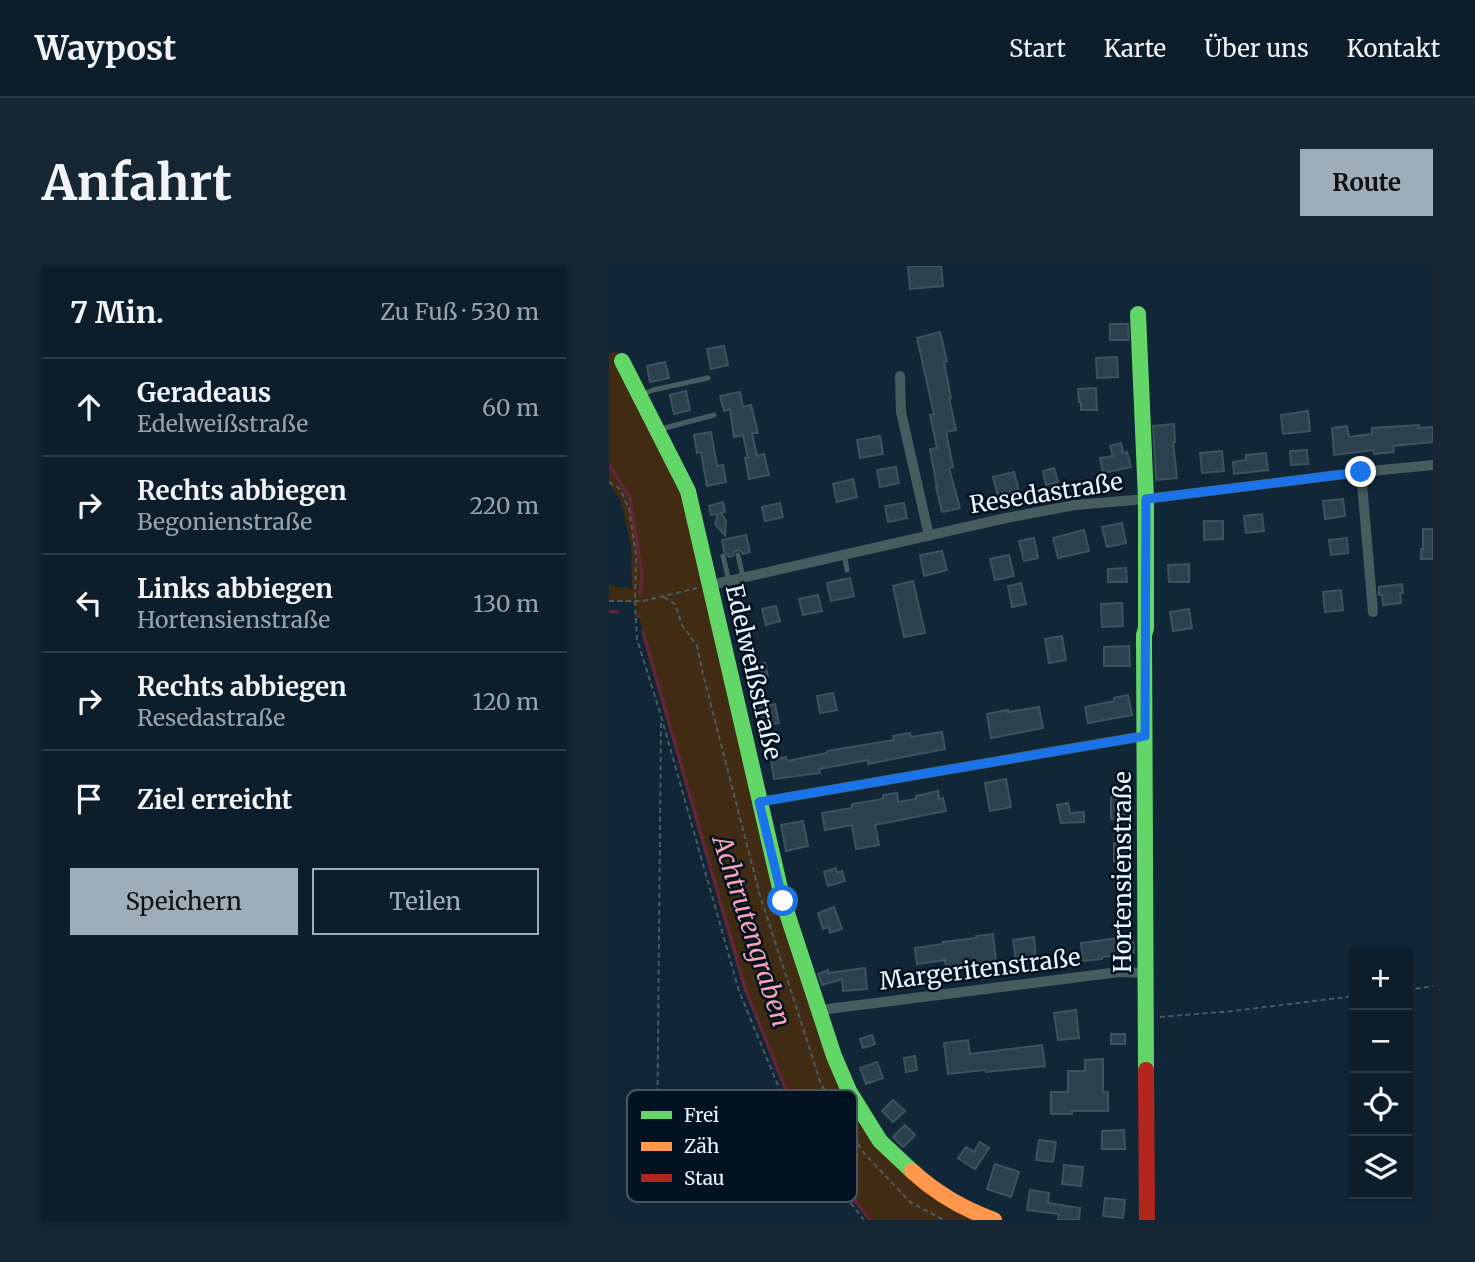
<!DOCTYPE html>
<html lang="de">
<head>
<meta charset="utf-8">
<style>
	:root { --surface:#0d1d2a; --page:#162632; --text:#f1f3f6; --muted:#9aa2a8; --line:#2d3b47; --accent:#9fadb8 }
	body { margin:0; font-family:Merriweather,serif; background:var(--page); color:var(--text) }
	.controls { position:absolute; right:21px; bottom:21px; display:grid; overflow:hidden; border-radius:0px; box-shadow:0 2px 5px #0004 }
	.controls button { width:63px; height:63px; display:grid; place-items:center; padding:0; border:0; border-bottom:2px solid var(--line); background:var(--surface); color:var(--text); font:35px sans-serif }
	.stop { position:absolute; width:21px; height:21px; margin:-16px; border:5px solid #1a73e8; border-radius:50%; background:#fff }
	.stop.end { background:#1a73e8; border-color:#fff; box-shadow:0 2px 7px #0008 }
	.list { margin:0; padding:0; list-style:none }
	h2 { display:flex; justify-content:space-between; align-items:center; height:91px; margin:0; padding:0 28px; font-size:30px }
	h2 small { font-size:23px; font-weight:400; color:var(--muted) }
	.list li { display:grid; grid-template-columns:46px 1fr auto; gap:21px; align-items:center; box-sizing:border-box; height:98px; padding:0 28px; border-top:2px solid var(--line) }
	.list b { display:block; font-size:26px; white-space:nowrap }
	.list p { margin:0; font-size:23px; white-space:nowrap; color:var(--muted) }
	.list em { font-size:23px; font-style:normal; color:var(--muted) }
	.actions { display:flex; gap:14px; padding:21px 28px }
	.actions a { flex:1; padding:16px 0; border:2px solid var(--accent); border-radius:0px; text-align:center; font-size:24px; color:var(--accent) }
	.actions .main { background:var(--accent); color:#111 }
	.icon { flex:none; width:38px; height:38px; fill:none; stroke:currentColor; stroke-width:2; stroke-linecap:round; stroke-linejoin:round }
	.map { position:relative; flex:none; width:824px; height:954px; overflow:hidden; border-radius:0px }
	header { display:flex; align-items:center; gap:42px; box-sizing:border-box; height:98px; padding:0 35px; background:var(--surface); border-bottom:2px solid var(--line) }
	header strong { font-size:33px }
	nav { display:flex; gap:38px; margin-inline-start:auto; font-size:24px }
	.intro { display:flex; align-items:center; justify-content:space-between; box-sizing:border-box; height:168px; padding:0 42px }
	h1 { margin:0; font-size:49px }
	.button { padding:18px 32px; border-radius:0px; background:var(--accent); color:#111; font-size:24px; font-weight:700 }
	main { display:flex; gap:42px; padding:0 42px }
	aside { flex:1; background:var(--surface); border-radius:0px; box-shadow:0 2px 5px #0004 }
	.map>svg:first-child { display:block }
</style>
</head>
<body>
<header>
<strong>Waypost</strong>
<nav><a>Start</a><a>Karte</a><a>Über uns</a><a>Kontakt</a></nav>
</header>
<div class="intro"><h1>Anfahrt</h1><a class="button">Route</a></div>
<main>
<aside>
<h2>7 Min.<small>Zu Fuß · 530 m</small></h2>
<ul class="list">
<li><svg class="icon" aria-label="ahead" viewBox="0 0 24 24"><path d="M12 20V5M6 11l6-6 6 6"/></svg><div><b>Geradeaus</b><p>Edelweißstraße</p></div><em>60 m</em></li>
<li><svg class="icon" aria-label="right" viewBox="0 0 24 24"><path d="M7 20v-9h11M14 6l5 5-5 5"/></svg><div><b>Rechts abbiegen</b><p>Begonienstraße</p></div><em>220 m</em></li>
<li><svg class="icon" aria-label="left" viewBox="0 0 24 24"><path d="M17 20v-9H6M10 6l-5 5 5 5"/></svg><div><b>Links abbiegen</b><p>Hortensienstraße</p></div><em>130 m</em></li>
<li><svg class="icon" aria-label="right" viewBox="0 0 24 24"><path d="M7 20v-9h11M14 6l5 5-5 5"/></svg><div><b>Rechts abbiegen</b><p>Resedastraße</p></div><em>120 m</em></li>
<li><svg class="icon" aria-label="arrive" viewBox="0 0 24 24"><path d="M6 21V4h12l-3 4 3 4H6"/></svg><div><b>Ziel erreicht</b></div></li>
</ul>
<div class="actions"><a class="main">Speichern</a><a>Teilen</a></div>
</aside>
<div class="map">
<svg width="824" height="954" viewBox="0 0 824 954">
	<rect width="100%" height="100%" fill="#112738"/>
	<!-- green -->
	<path fill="#412c13" d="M 8,86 L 75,214 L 150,536 L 211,744 L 271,875 L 317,918 L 385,954 L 261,954 L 194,866 L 136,722 L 26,337 L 0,335 L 0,319 L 23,323 L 22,279 L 12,235 L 0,218 L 0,87 Z"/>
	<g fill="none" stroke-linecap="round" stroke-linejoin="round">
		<!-- stream -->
		<path stroke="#612739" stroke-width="3.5" d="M 0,199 L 21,232 L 33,308 L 31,329
			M 0,345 L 8,346
			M 29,350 L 30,350
			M 34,366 L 136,722 L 194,866 L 261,954"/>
	</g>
	<!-- building -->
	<path fill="#2b424e" stroke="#3d535e" stroke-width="2" d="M 299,0 L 332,0 L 334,20 L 301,23 Z
		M 501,58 L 519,58 L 520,74 L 501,74 Z
		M 331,66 L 338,95 L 335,96 L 342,132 L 340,132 L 347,164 L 337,166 L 344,201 L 340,202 L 351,242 L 333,246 L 327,221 L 328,221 L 321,183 L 328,182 L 321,149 L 325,148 L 308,72 Z
		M 115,80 L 119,99 L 102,103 L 98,83 Z
		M 508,91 L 509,111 L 488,112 L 487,92 Z
		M 56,96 L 60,112 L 41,116 L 38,100 Z
		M 487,122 L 488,144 L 472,144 L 472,136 L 470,136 L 469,123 Z
		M 77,125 L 81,144 L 65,148 L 61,129 Z
		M 131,126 L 134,141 L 142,139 L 149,167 L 143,167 L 148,190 L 155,188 L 160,209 L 140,213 L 136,192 L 139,192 L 134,169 L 125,171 L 121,143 L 115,145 L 111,130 Z
		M 699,145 L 701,165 L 674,168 L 672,149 Z
		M 565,158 L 566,176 L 564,176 L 568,212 L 547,214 L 544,160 Z
		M 810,159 L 810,162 L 824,161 L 824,176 L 784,180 L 785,186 L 765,188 L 765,184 L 725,189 L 723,162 L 738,160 L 740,171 L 763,168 L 763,162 Z
		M 102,166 L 108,200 L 114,199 L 117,216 L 98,220 L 92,186 L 88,187 L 85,169 Z
		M 271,170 L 274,188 L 251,192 L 248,174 Z
		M 512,177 L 514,187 L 518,186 L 522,201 L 494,207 L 491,192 L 504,190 L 501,180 Z
		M 698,184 L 699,198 L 682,199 L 681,185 Z
		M 613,185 L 615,205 L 593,207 L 591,187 Z
		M 657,187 L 659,204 L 625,208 L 624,196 L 637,194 L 637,189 Z
		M 287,201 L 290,217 L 271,221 L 268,204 Z
		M 445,202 L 449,216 L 437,219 L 434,205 Z
		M 405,206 L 410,225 L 389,230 L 384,211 Z
		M 244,213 L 248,231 L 228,236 L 224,218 Z
		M 734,233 L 736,250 L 716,253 L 714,235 Z
		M 114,236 L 116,246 L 112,247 L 117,255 L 116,269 L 106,258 L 109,248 L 102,249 L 100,240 Z
		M 171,237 L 174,251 L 156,255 L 153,241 Z
		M 295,237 L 298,252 L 279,256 L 276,240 Z
		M 653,248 L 655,265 L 637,267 L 635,250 Z
		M 595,255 L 614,255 L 614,273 L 595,274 Z
		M 513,257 L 517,277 L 498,281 L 493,261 Z
		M 814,263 L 824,263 L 824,293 L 812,293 L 812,283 L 814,283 Z
		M 475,264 L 480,285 L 449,292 L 444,272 Z
		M 137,269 L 141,286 L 134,288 L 132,285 L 129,284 L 125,286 L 124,290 L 120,291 L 115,285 L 113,274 Z
		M 425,272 L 429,292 L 415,295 L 410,275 Z
		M 738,272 L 739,287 L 722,289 L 720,274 Z
		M 333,285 L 338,304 L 315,310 L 311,289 Z
		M 400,289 L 405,310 L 386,314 L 381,293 Z
		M 580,298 L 580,316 L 560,316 L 559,299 Z
		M 517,302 L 518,316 L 499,316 L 499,303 Z
		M 241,312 L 245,330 L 222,335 L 218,317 Z
		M 304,315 L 316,367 L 295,371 L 284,320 Z
		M 412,317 L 417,338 L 403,341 L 399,320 Z
		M 793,318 L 794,327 L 791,327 L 792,337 L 774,339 L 773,329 L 770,329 L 770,321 Z
		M 732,324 L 734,344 L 716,346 L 714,326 Z
		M 209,329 L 213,345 L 194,349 L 190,333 Z
		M 513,337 L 514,360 L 493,361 L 492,338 Z
		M 167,340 L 171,355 L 157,359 L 153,343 Z
		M 580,343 L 583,362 L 564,365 L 561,346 Z
		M 453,370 L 457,394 L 440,397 L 436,373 Z
		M 520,380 L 521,400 L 495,400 L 495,381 Z
		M 156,397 L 159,411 L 146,414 L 143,400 Z
		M 224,427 L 228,444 L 211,447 L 208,430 Z
		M 519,429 L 523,449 L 479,457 L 476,441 L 505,435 L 505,432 Z
		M 166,438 L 170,457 L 155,460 L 150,442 Z
		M 430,441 L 434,462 L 382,472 L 378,448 L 399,444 L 399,446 Z
		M 333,466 L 336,483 L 259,498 L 259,494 L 210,503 L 211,507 L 165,513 L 162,494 L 177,491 L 178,495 L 218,487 L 218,485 L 285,474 L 284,470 L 301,467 L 302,471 Z
		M 397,513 L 402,541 L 381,545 L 376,517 Z
		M 329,525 L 330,533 L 334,532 L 337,545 L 266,559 L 270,579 L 247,583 L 243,559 L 216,564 L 213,547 L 243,542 L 243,538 L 274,533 L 274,529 L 288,527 L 289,536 L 307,533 L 307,530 Z
		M 502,531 L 521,531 L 523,536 L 523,554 L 502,553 Z
		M 459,537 L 461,547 L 475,546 L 475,556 L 452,557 L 448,539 Z
		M 194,555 L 199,580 L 177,585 L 172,559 Z
		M 505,577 L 522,577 L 523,595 L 505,595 Z
		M 227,602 L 228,607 L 233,605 L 236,615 L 219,620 L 215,606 Z
		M 225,641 L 233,663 L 221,667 L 220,661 L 214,663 L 209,647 Z
		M 384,668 L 387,695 L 337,702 L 336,694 L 308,698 L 306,682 L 334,678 L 334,676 L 368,672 L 367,670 Z
		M 524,670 L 525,687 L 493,691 L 493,693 L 474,695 L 472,677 Z
		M 425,671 L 427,694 L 407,696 L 404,674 Z
		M 256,702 L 258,723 L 234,725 L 233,713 L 213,719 L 209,708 L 219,704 L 220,707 Z
		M 467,744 L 470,772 L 449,774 L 445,747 Z
		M 502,768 L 516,768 L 516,778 L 502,778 Z
		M 263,769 L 266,778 L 254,782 L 251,773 Z
		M 359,774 L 361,788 L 433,779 L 436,800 L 377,806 L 376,804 L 339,808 L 335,777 Z
		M 306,790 L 308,804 L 297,806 L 295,792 Z
		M 494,793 L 494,826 L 499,826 L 499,845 L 463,845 L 463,848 L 442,848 L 442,826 L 459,826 L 459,805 L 476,805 L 476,794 Z
		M 268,796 L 274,812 L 257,818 L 251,802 Z
		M 284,834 L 296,845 L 284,856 L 273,845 Z
		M 296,859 L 306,869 L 294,881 L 284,871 Z
		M 515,864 L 516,883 L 493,883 L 493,865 Z
		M 430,874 L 447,876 L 444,896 L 427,894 Z
		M 371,876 L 380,882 L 366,903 L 349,892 L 357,881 L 365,886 Z
		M 386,898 L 410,906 L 402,931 L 378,923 Z
		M 455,899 L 474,901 L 472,920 L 453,918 Z
		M 421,924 L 440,927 L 439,937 L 471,942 L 470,954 L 449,954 L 450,948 L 418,944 Z
		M 496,932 L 516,934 L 514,952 L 494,950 Z"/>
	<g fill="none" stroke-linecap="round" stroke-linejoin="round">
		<!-- path -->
		<path stroke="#4a5d61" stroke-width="2" stroke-dasharray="5 3.5" stroke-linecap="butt" d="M 0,216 L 11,223 L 20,243 L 27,290 L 26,337 L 28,373 L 52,450 L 130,725 L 190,870 L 255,954
			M 55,331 L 66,338 L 73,359 L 88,380 L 94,408 L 150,626 L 212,818 L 254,886 L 301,936 L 335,954
			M 0,335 L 34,335 L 88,322
			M 798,724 L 824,720
			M 551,751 L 624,745 L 745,730
			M 48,887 L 52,455"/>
		<!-- lane -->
		<path stroke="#465c5e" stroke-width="5" d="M 34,128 L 44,124 L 99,112
			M 52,163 L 105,149
			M 235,288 L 238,304
			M 129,289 L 134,311
			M 114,290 L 120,315"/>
		<!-- street -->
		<path stroke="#465c5e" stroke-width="10" d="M 291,110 L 292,146 L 320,270
			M 752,206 L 764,346
			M 102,319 L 397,252 L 466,239 L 537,233 L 752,206 L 824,199
			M 150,536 L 535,470
			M 211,744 L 510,706 L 536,707"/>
		<!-- fast -->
		<path stroke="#63d668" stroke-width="16" d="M 529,48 L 537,233 L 537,362 L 535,369 L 537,804
			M 13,95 L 79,225 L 174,635 L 225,790 L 240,825 L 271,875 L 303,905"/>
		<!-- slow -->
		<path stroke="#ff974d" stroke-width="16" d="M 303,905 C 327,927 354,943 385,954"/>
		<!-- jam -->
		<path stroke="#b3261e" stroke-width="16" d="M 537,804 L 538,954"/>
	</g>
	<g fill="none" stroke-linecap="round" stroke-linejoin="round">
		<!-- route -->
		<path stroke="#1a73e8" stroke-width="9" d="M 174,635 L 150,536 L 536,470 L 537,233 L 752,206"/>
	</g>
	<g text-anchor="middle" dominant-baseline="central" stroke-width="5" stroke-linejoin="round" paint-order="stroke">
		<!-- street labels -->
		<g font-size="24" fill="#ecf5fd" stroke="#031220">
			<text transform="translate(437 227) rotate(-9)">Resedastraße</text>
			<text transform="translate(145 406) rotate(77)">Edelweißstraße</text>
			<text transform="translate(513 606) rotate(-90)">Hortensienstraße</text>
			<text transform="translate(371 703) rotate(-7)">Margeritenstraße</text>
		</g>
		<!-- water labels -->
		<g font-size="26" font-style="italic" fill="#f6a3b4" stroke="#031220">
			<text transform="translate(143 665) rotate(72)">Achtrutengraben</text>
		</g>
	</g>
	<!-- legend -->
	<rect x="18" y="824" width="230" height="112" rx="10" fill="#031220" stroke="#495662" stroke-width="2"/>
	<rect x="32" y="845" width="31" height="8" fill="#63d668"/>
	<rect x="32" y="876" width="31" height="9" fill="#ff974d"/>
	<rect x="32" y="908" width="31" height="8" fill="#b3261e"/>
	<g font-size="19" fill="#ecf5fd">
		<text x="75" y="856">Frei</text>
		<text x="75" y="887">Zäh</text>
		<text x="75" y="919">Stau</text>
	</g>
</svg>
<div class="controls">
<button>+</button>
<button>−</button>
<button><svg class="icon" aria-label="locate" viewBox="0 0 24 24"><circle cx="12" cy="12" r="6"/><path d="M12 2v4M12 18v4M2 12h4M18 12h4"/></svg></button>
<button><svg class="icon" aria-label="layers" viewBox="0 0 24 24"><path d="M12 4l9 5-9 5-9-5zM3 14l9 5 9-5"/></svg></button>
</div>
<div class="stop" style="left:174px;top:635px"></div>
<div class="stop end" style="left:752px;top:206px"></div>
</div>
</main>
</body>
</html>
